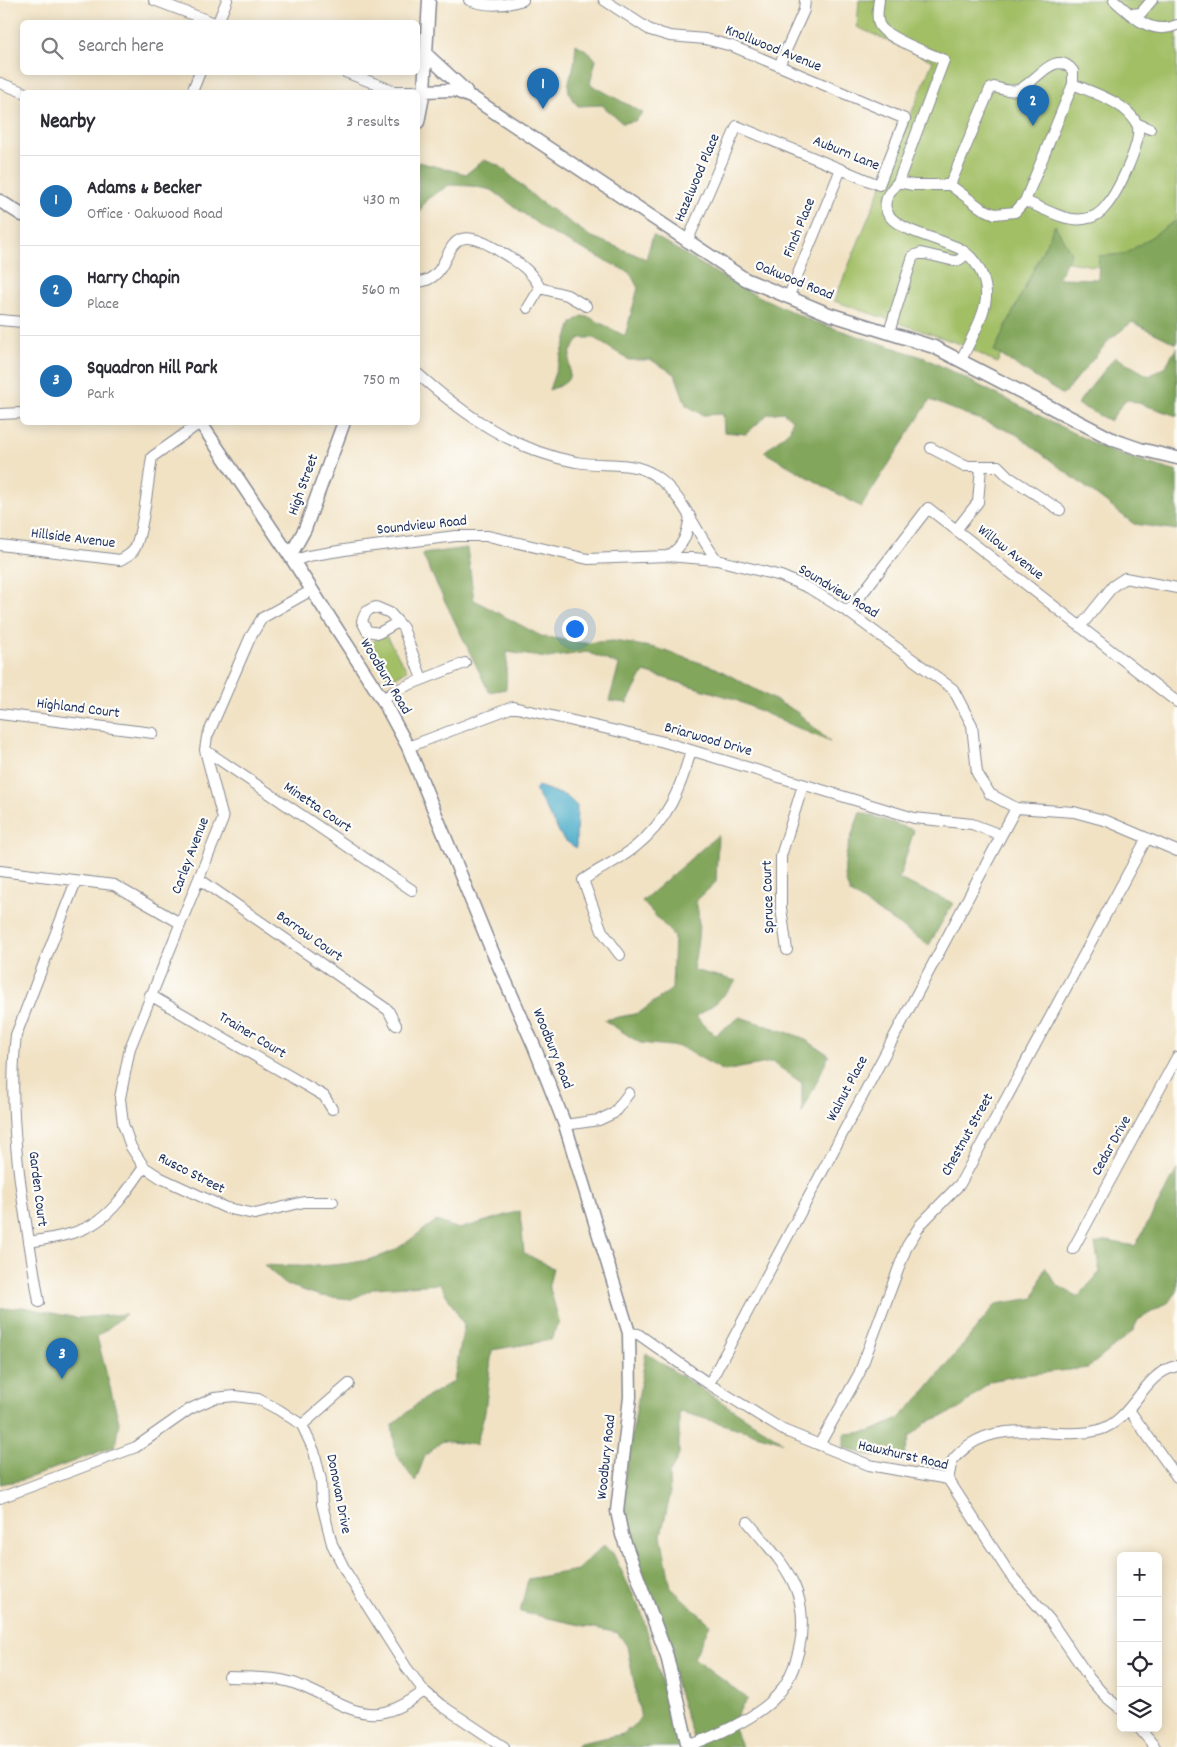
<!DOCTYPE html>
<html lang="en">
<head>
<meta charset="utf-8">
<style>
	:root { --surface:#fff; --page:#f2f2f3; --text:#2b2b33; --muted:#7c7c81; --line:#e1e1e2; --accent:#1f6fb2 }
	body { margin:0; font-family:Dekko,sans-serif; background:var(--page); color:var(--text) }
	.controls { position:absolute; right:15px; bottom:15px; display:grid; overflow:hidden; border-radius:8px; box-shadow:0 2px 12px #0003 }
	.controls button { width:45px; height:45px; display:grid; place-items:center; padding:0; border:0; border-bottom:1px solid var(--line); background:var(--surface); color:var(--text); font:25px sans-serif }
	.you { position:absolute; left:574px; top:628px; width:18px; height:18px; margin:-12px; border:4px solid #fff; border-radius:50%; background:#1a73e8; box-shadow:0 0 0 8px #1a73e833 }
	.badge { display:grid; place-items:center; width:32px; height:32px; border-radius:50%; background:var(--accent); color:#fff; font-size:16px; font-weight:700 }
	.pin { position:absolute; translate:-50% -41px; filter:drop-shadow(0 1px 2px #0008) }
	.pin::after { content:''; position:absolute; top:26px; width:18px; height:15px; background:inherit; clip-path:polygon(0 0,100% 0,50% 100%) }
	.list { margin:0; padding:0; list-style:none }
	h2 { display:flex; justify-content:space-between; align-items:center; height:65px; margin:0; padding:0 20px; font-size:21px }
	h2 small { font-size:16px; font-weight:400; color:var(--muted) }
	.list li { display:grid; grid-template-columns:32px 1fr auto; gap:15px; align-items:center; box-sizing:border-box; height:90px; padding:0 20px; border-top:1px solid var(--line) }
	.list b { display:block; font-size:19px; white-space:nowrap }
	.list p { margin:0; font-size:16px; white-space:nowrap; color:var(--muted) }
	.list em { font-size:16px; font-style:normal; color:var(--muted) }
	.icon { flex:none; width:28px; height:28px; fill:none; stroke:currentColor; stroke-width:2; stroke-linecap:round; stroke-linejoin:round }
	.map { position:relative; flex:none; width:1177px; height:1747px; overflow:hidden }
	.search { position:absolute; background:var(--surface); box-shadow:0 2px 12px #0003; left:20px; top:20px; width:400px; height:55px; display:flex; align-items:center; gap:12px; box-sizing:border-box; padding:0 18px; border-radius:8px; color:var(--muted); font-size:19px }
	.panel { position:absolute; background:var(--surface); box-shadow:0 2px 12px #0003; left:20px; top:90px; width:400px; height:335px; border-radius:8px }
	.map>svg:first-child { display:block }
</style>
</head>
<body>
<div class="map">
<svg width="1177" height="1747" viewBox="0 0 1177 1747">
	<rect width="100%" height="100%" fill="#fdfcf7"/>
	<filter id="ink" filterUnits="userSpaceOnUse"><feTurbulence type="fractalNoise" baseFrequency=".02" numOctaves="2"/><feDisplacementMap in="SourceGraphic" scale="10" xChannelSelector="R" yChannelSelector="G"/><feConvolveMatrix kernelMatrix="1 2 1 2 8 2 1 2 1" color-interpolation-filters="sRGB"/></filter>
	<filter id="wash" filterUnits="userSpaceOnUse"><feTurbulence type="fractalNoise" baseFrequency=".0096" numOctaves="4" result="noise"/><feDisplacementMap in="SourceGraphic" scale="20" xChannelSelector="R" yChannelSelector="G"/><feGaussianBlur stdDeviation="1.12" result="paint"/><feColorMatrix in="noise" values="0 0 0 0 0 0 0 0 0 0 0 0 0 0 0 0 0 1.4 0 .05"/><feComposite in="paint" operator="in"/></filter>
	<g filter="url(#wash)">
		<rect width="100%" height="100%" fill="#f1e2c4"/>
		<!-- green -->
		<path fill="#a3bf66" stroke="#5f7762" d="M 859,0 L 1177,0 L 1177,245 L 1117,270 L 1045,258 L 997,363 L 963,345 L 834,301 L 933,61 L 857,27 Z
			M 385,634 L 407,670 L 390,681 L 367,645 Z"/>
		<!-- forest -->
		<path fill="#82a65b" stroke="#4e6a5c" d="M 576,44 L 589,52 L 596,60 L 590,84 L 643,113 L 635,121 L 622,123 L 602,105 L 578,106 C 565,91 567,87 573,69 C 575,62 575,52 576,44 Z
			M 484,160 L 500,166 L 539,201 L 590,236 L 646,259 L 653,235 L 741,288 L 812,321 L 925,358 L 1109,451 L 1177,472 L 1177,530 L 1134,524 L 1016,434 L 930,400 L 861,507 L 764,452 L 790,430 L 792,420 L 783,412 L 768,414 L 746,434 L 724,432 L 723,414 L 703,415 L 686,405 L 675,374 L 651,360 L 629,360 L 594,338 L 580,338 C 577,343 571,349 570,355 C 567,378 577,380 549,390 L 572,323 L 582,316 L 591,318 L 625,336 L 638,288 L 630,273 L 547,231 L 492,190 L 471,186 L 449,185 L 426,200 L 418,214 L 418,162 L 466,174 Z
			M 1177,220 L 1177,344 L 1132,322 L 1109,340 L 1063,395 L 994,351 L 1055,225 L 1071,253 L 1058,278 L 1098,279 L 1099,256 L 1125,254 Z
			M 1177,347 L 1177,416 L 1126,399 L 1110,421 L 1077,404 L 1115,357 L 1149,376 L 1165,367 Z
			M 467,548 L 474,600 L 541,636 L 582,643 L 614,641 L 656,648 L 716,668 L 797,712 L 830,742 L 731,698 L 644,672 L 627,703 L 609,701 L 619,665 L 587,652 L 547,658 L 507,652 L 506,689 L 489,692 L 422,554 Z
			M 860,812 L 914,830 L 899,879 L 953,903 L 929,945 L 850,893 C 837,865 851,839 860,812 Z
			M 718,835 L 716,882 L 696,901 C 702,924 697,947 693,970 L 737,981 L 717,1002 L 696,1017 L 715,1035 L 740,1017 L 801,1037 L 829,1055 L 802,1113 L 802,1083 L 772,1062 L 724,1071 L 681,1047 L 640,1043 L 604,1020 L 639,1013 L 672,989 L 674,936 L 642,901 Z
			M 1177,1170 L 1177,1292 L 1169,1302 L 1138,1320 L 1132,1332 L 1088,1368 L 1021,1375 L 990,1381 L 960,1409 L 927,1422 L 910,1437 L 904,1457 L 893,1455 L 873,1457 L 844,1447 L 844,1434 L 869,1432 L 897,1420 L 923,1394 L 996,1304 L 1034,1298 L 1045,1267 L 1057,1285 L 1078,1297 L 1100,1272 L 1095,1244 L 1107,1241 L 1135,1246 Z
			M 520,1211 L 524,1253 L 553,1268 L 549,1285 L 559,1321 L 551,1340 L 492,1350 L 485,1412 L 476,1445 L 442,1441 L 425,1456 L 415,1482 L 396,1454 L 392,1425 L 422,1400 L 454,1381 L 464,1325 L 440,1284 L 375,1288 L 352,1299 L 320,1296 L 285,1284 L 264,1265 C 302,1267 356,1268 391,1252 C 406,1244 421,1231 436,1221 L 459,1229 Z
			M 23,1307 L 77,1318 L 126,1314 L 97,1337 L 119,1422 L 115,1446 L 23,1480 L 0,1484 L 0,1309 Z
			M 646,1353 L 783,1442 L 679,1411 L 679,1455 L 669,1475 L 670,1496 L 661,1535 L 671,1588 L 710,1624 L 694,1658 L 748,1699 C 733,1717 731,1727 742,1747 L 696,1747 L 619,1509 Z
			M 605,1544 L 613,1553 L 642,1614 L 680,1747 L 575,1747 L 580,1743 L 623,1734 L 641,1719 L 627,1646 L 618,1633 L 520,1612 L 528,1579 L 577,1570 Z"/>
		<!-- water -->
		<path fill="#4aacc9" stroke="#326e94" d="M 538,786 L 566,796 L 577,806 L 576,848 L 563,839 L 535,790 Z"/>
	</g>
	<g filter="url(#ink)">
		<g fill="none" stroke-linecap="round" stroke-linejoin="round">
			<!-- minor casing -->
			<g stroke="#868891" stroke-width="12">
				<path id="minor" d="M 154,0 L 212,22
					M 469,0 C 487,7 504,6 523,0
					M 604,0 L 650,30 L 670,36 L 705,39 L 732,46 L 905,119 L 879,185 L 737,126 L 687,242
					M 879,0 C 878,7 876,17 879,24 C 884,38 930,53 944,60 L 898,182 L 913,185 L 950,185 L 981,208 L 995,214 L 1015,212 L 1025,201 L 1073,84 L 1073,71 C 1054,47 1035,85 1017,90 C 1010,92 1001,89 994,87 L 990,89 L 950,185
					M 1114,0 C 1132,16 1151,36 1177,25
					M 1130,14 L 1141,13 L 1152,0
					M 218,22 L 227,0
					M 779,66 L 804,10 L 805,0
					M 345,72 L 394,91 L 424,91
					M 0,83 L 23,92
					M 192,92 L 200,72
					M 1136,123 L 1150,129
					M 898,182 C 854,227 938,235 962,250 C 976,259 985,276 986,292 C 988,311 969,343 961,360
					M 1025,201 C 1043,208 1065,222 1084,219 C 1093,218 1101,213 1106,206 C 1117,193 1144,140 1137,124 C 1126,102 1093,93 1073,84
					M 418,282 C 460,279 434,209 501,252 C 518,262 531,270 540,288
					M 540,288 L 567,295 L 586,306
					M 788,298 L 841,169
					M 528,308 L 540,288
					M 0,320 L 22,322
					M 889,332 L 913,256 L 921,253 L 955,261 L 959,260 L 967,254
					M 418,374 C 463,414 515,451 576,462 C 600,467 633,460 654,475 C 684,495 695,532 717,560
					M 0,414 L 22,413
					M 931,448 L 965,466 L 998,466 L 1009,477 L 1060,510
					M 956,530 L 978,502 L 981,467
					M 0,545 L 120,560 C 126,557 132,554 135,548 C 144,528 148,481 152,457 L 200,423
					M 668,556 C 684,546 687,535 690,516
					M 294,561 L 308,556 L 357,548 L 456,536 L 488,536 L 588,559 L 667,556 L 717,560 L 781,576 L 809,588 L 848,612 L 953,689 L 972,725 L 977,773 L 990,794 L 1016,808 L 1074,812 L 1107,821 L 1177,851
					M 312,590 L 262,618 L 250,638 L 207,737 L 205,750 L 223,819 L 130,1048 L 120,1098 L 123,1124 L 131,1147 L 144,1167 L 161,1178 L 226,1208 L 255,1214 L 304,1202 L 333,1202
					M 376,607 L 390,613 L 398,622 L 379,633 L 367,631 L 362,621 C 365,612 368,609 376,607 Z
					M 848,612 L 928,508 L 1177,702
					M 398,622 L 403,628 L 422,679
					M 1080,627 L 1113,586 L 1125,578 L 1177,588
					M 382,699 L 401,688 L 465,663
					M 0,714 L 153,733
					M 408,747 L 513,707 L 664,742 L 914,818 L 972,824 L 1001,835
					M 205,750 L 412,890
					M 0,871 L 114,885 L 180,923
					M 199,879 L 388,1010 L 396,1025
					M 787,950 L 781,908 L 781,856 L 803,785
					M 620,955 L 602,931 L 583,880 C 600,868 620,860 635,847 C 667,822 681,788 691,750
					M 150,995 L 324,1096 L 332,1109
					M 565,1125 L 599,1120 L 614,1113 L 629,1093
					M 29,1242 C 96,1232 106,1222 144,1167
					M 1073,1249 L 1177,1057
					M 39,1302 C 25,1215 6,1123 16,1035 L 76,881
					M 629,1333 L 638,1334 L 709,1384 L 783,1430 L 869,1465 L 948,1479 L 1009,1573 L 1050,1620 L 1090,1679 L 1105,1696 L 1121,1709
					M 709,1384 L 1016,808
					M 1129,1410 L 1177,1477
					M 302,1425 L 349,1384
					M 819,1445 L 859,1374 L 907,1246 L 921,1224 L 960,1184 L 1147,838
					M 948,1479 C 950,1473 950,1465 953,1460 C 956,1455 964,1449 969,1445 C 1009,1418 1056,1441 1099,1430 C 1134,1420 1142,1373 1177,1366
					M 0,1498 L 136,1447 L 190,1409 L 214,1398 L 235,1396 L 258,1399 L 279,1410 L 302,1425 L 314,1451 L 321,1480 L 322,1504 L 332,1544 L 346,1572 L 406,1667 L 424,1691 L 441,1705 L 504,1747
					M 229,1677 C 252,1678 279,1676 301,1686 C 353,1708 371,1732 424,1691
					M 1139,1728 L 1155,1747
					M 688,1746 C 715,1736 743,1724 766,1706 C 798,1681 811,1624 795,1587 C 785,1563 765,1543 748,1522"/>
			</g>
			<!-- major casing -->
			<g stroke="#868891" stroke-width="15">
				<path id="major" d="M 427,55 L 466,91
					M 424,91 L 454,90 L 473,98 L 745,279 L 829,314 L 934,347 L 1114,440 L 1140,449 L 1177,458
					M 418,122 L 424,91 L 429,0
					M 0,201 L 22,215
					M 200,422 L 290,556 L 382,699 L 408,747 L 490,946 L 534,1046 L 565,1125 L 629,1333 L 630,1397 L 617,1511 L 622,1535 L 667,1656 L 688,1747
					M 290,556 L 305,529 L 344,422"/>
			</g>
			<!-- minor -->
			<use href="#minor" stroke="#fff" stroke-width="10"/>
			<!-- major -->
			<use href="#major" stroke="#fff" stroke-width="12"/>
		</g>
	</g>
	<g text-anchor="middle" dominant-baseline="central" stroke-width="4.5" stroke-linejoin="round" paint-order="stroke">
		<!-- street labels -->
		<g font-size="15" fill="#1b2f5e" stroke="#fdfcf7">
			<text transform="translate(773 49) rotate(22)">Knollwood Avenue</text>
			<text transform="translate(846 154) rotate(22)">Auburn Lane</text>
			<text transform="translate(698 178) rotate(-67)">Hazelwood Place</text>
			<text transform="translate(800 228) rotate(-68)">Finch Place</text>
			<text transform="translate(794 281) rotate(22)">Oakwood Road</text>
			<text transform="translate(304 485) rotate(-70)">High Street</text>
			<text transform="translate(422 526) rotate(-6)">Soundview Road</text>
			<text transform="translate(73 539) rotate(7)">Hillside Avenue</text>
			<text transform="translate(1010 553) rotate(38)">Willow Avenue</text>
			<text transform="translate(838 592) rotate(31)">Soundview Road</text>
			<text transform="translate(385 677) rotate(59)">Woodbury Road</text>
			<text transform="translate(78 709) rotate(7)">Highland Court</text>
			<text transform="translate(708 740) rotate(16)">Briarwood Drive</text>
			<text transform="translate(317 808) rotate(34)">Minetta Court</text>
			<text transform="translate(191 856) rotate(-69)">Carley Avenue</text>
			<text transform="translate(769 897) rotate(-92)">Spruce Court</text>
			<text transform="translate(309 937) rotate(35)">Barrow Court</text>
			<text transform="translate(252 1036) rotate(31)">Trainer Court</text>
			<text transform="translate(552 1049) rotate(68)">Woodbury Road</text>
			<text transform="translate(848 1089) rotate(-62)">Walnut Place</text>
			<text transform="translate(968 1135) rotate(-61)">Chestnut Street</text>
			<text transform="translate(1112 1146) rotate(-61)">Cedar Drive</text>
			<text transform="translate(191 1174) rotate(27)">Rusco Street</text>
			<text transform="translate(37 1189) rotate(83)">Garden Court</text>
			<text transform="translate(903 1456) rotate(13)">Hawxhurst Road</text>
			<text transform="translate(607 1457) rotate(-84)">Woodbury Road</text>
			<text transform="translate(338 1494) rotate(79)">Donovan Drive</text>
		</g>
	</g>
</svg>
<div class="controls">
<button>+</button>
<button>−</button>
<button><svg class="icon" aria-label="locate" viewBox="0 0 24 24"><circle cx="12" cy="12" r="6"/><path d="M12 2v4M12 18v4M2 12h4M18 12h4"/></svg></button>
<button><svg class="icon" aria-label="layers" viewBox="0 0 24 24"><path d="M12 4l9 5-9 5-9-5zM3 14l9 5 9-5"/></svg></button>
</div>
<div class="you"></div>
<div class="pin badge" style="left:543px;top:109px">1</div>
<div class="pin badge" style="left:1033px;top:126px">2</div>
<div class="pin badge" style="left:62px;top:1379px">3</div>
<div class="search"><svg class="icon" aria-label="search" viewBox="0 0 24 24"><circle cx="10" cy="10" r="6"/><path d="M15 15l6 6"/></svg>Search here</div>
<section class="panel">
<h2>Nearby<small>3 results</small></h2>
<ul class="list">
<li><span class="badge">1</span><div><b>Adams &amp; Becker</b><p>Office · Oakwood Road</p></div><em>430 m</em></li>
<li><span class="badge">2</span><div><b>Harry Chapin</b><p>Place</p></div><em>560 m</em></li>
<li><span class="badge">3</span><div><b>Squadron Hill Park</b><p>Park</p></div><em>750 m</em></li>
</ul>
</section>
</div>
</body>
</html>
